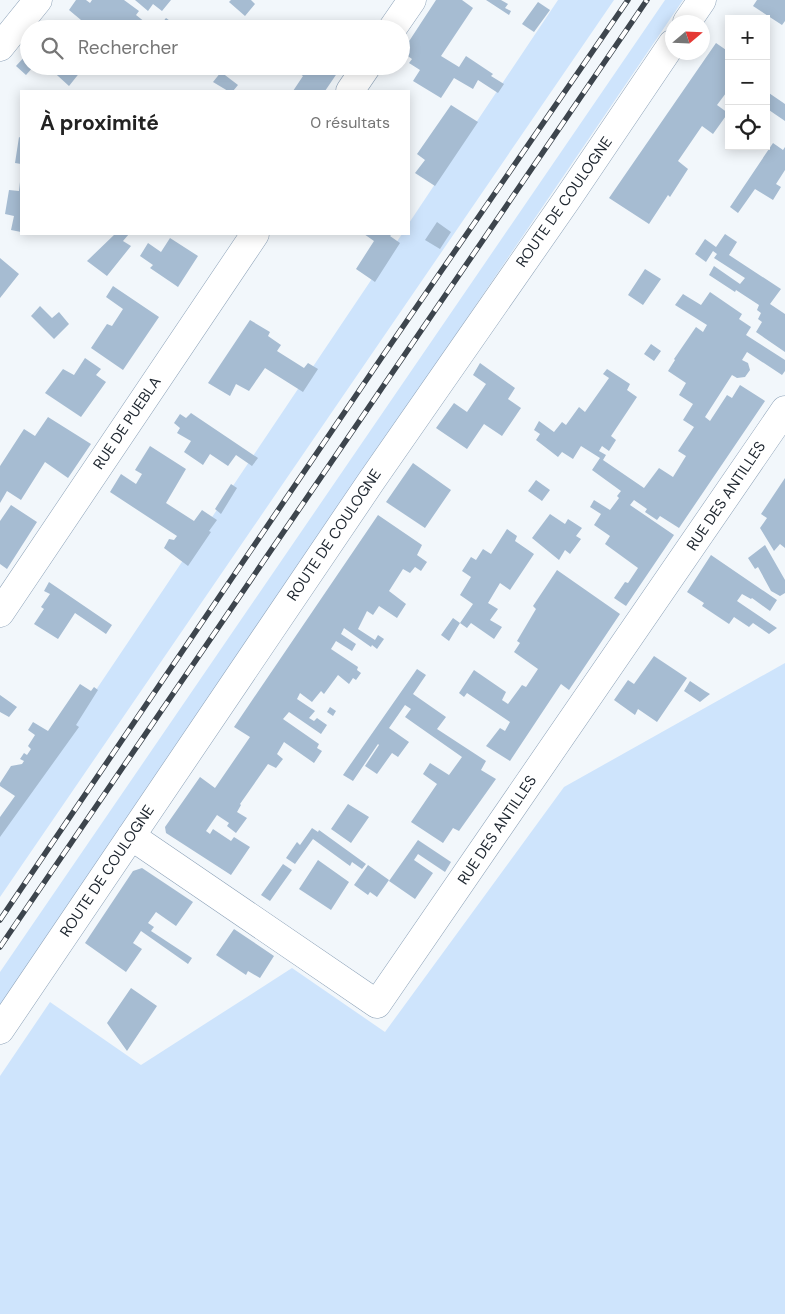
<!DOCTYPE html>
<html lang="fr">
<head>
<meta charset="utf-8">
<style>
	:root { --surface:#fff; --page:#f2f2f2; --text:#222; --muted:#767676; --line:#e0e0e0 }
	body { margin:0; font-family:"DM Sans",sans-serif; background:var(--page); color:var(--text) }
	.controls { position:absolute; right:15px; top:15px; display:grid; overflow:hidden; border-radius:0px; box-shadow:0 2px 12px #0003 }
	.controls button { width:45px; height:45px; display:grid; place-items:center; padding:0; border:0; border-bottom:1px solid var(--line); background:var(--surface); color:var(--text); font:25px sans-serif }
	.compass { position:absolute; left:665px; top:15px; width:45px; height:45px; border-radius:50%; background:var(--surface); box-shadow:0 2px 12px #0003; rotate:71deg }
	.list { margin:0; padding:0; list-style:none }
	h2 { display:flex; justify-content:space-between; align-items:center; height:65px; margin:0; padding:0 20px; font-size:21px }
	h2 small { font-size:16px; font-weight:400; color:var(--muted) }
	.icon { flex:none; width:28px; height:28px; fill:none; stroke:currentColor; stroke-width:2; stroke-linecap:round; stroke-linejoin:round }
	.map { position:relative; flex:none; width:785px; height:1314px; overflow:hidden }
	.search { position:absolute; background:var(--surface); box-shadow:0 2px 12px #0003; left:20px; top:20px; width:390px; height:55px; display:flex; align-items:center; gap:12px; box-sizing:border-box; padding:0 18px; border-radius:28px; color:var(--muted); font-size:19px }
	.panel { position:absolute; background:var(--surface); box-shadow:0 2px 12px #0003; left:20px; top:90px; width:390px; height:145px; border-radius:0px }
	.map>svg:first-child { display:block }
</style>
</head>
<body>
<div class="map">
<svg width="785" height="1314" viewBox="0 0 785 1314">
	<rect width="100%" height="100%" fill="#f2f7fb"/>
	<!-- green -->
	<path fill="#cee4fc" d="M 558,0 L 614,0 L 0,897 L 0,833 L 402,234 L 409,234 L 409,223 Z
		M 665,0 L 683,0 L 0,1006 L 0,972 Z
		M 785,663 L 785,1314 L 0,1314 L 0,1076 L 50,1002 L 141,1065 L 292,968 L 385,1032 L 564,787 Z"/>
	<!-- building -->
	<path fill="#a6bcd2" d="M 76,0 L 86,0 L 90,3 L 92,0 L 124,0 L 139,11 L 136,15 L 150,26 L 149,27 L 151,29 L 69,29 L 74,22 L 78,25 L 81,20 L 69,10 Z
		M 135,0 L 171,0 L 162,11 L 153,4 L 148,11 Z
		M 231,0 L 251,0 L 255,4 L 245,16 L 229,2 Z
		M 436,0 L 462,0 L 473,8 L 441,56 L 459,67 L 466,56 L 493,74 L 491,76 L 504,84 L 498,93 L 478,80 L 473,89 L 454,78 L 441,98 L 413,81 L 420,70 L 409,63 L 412,59 L 402,52 Z
		M 486,0 L 501,0 L 508,4 L 505,8 L 511,11 L 509,15 Z
		M 757,0 L 785,0 L 785,21 L 782,25 L 753,6 Z
		M 538,2 L 550,10 L 534,32 L 522,24 Z
		M 166,18 L 173,23 L 168,28 L 162,23 Z
		M 300,21 L 311,29 L 291,29 L 296,22 Z
		M 716,43 L 729,52 L 729,89 L 717,105 L 728,113 L 713,134 L 702,126 L 678,161 L 688,169 L 670,197 L 668,195 L 649,224 L 609,198 Z
		M 27,54 L 29,55 L 29,66 L 34,66 L 26,75 L 16,66 Z
		M 47,66 L 85,66 L 69,86 Z
		M 289,66 L 342,66 L 325,91 L 293,91 L 303,76 Z
		M 221,72 L 238,85 L 233,91 L 228,91 L 213,82 Z
		M 766,91 L 785,104 L 785,121 L 766,108 Z
		M 451,105 L 478,122 L 435,186 L 415,173 L 425,160 L 417,154 Z
		M 19,137 L 21,138 L 21,164 L 15,163 Z
		M 773,143 L 783,150 L 785,147 L 785,170 L 776,184 L 781,187 L 773,200 L 755,189 L 738,213 L 730,207 Z
		M 20,182 L 21,182 L 21,232 L 11,230 L 14,216 L 5,214 L 9,190 L 19,191 Z
		M 437,222 L 451,232 L 440,249 L 425,240 Z
		M 115,234 L 129,234 L 123,241 L 131,246 L 107,276 L 87,261 Z
		M 364,234 L 392,234 L 390,236 L 400,243 L 375,282 L 356,269 L 374,241 Z
		M 725,234 L 737,242 L 729,255 L 781,289 L 770,304 L 785,314 L 785,352 L 756,332 L 762,322 L 758,319 L 761,313 L 757,310 L 759,305 L 736,290 L 735,292 L 709,275 L 714,266 L 740,284 L 745,278 L 714,258 L 717,254 L 713,251 L 706,262 L 695,254 L 705,239 L 716,247 Z
		M 170,238 L 198,256 L 178,287 L 150,268 L 153,265 L 140,256 L 148,243 L 161,252 Z
		M 0,258 L 19,274 L 0,298 Z
		M 645,269 L 661,279 L 643,305 L 628,295 Z
		M 113,286 L 159,317 L 123,370 L 91,348 L 107,324 L 112,326 L 123,309 L 106,297 Z
		M 710,292 L 742,314 L 739,319 L 751,327 L 746,335 L 785,360 L 785,371 L 782,375 L 747,352 L 742,360 L 748,363 L 750,370 L 745,377 L 737,378 L 732,375 L 705,417 L 710,421 L 727,395 L 732,398 L 740,385 L 765,401 L 679,528 L 660,516 L 657,520 L 645,512 L 647,509 L 634,500 L 630,505 L 674,535 L 626,606 L 614,598 L 625,582 L 628,583 L 638,568 L 605,544 L 610,536 L 594,525 L 601,514 L 590,507 L 594,500 L 610,510 L 619,498 L 617,496 L 621,491 L 592,470 L 600,458 L 581,446 L 573,459 L 562,452 L 558,457 L 536,440 L 540,434 L 534,430 L 539,421 L 554,432 L 562,422 L 566,425 L 579,407 L 585,412 L 609,378 L 603,374 L 607,369 L 630,384 L 627,390 L 637,397 L 611,436 L 616,440 L 609,451 L 602,446 L 599,451 L 606,455 L 603,460 L 644,488 L 659,468 L 673,477 L 686,456 L 678,451 L 694,427 L 683,420 L 693,404 L 679,395 L 686,383 L 668,371 L 675,360 L 674,359 L 696,327 L 703,332 L 707,325 L 675,305 L 683,294 L 701,305 Z
		M 40,306 L 52,318 L 59,312 L 69,324 L 54,339 L 31,316 Z
		M 250,320 L 270,332 L 268,336 L 281,345 L 277,351 L 304,368 L 308,363 L 318,369 L 303,392 L 265,368 L 249,391 L 236,384 L 230,396 L 208,383 Z
		M 651,344 L 661,351 L 654,361 L 644,354 Z
		M 85,358 L 101,369 L 96,375 L 106,382 L 81,417 L 45,393 L 63,369 L 74,375 Z
		M 480,363 L 515,388 L 508,399 L 521,408 L 502,436 L 484,424 L 467,449 L 436,428 L 454,403 L 467,412 L 486,384 L 473,375 Z
		M 191,413 L 258,458 L 252,466 L 236,455 L 228,466 L 210,454 L 203,465 L 184,452 L 191,441 L 177,433 L 180,428 L 174,423 L 180,414 L 186,418 Z
		M 48,417 L 91,444 L 68,478 L 45,462 L 21,500 L 7,491 L 0,503 L 0,466 L 24,429 L 35,436 Z
		M 150,446 L 186,469 L 166,503 L 194,521 L 202,510 L 217,520 L 209,531 L 211,532 L 188,566 L 164,548 L 169,539 L 174,540 L 177,536 L 110,492 L 121,474 L 136,484 L 142,474 L 135,470 Z
		M 413,463 L 451,490 L 425,528 L 386,502 Z
		M 785,478 L 785,548 L 780,544 L 774,551 L 760,528 L 767,518 L 761,514 Z
		M 536,480 L 550,490 L 542,501 L 528,491 Z
		M 231,484 L 237,488 L 221,514 L 215,509 Z
		M 11,505 L 37,522 L 7,569 L 0,564 L 0,521 Z
		M 550,514 L 565,524 L 568,519 L 582,528 L 576,536 L 581,539 L 570,554 L 565,550 L 559,560 L 532,538 Z
		M 378,515 L 422,545 L 417,555 L 427,562 L 421,571 L 415,567 L 410,573 L 403,569 L 389,591 L 406,604 L 397,618 L 379,606 L 373,615 L 367,611 L 358,629 L 375,640 L 378,635 L 384,639 L 377,649 L 372,645 L 371,647 L 344,628 L 341,634 L 356,644 L 352,651 L 336,641 L 331,649 L 358,667 L 357,670 L 361,673 L 356,680 L 353,678 L 349,684 L 338,675 L 324,694 L 321,691 L 312,702 L 300,693 L 297,699 L 315,711 L 309,718 L 314,721 L 317,718 L 327,725 L 321,734 L 289,712 L 283,719 L 319,744 L 317,748 L 322,751 L 314,763 L 284,742 L 277,754 L 283,759 L 276,768 L 268,764 L 240,804 L 241,805 L 237,812 L 247,818 L 236,833 L 227,826 L 229,823 L 217,815 L 206,831 L 210,834 L 213,829 L 231,841 L 234,837 L 250,847 L 231,875 L 166,833 L 165,827 L 200,777 L 215,788 L 250,737 L 234,727 Z
		M 507,529 L 517,536 L 515,541 L 534,554 L 510,590 L 500,583 L 488,603 L 498,609 L 490,620 L 502,627 L 494,639 L 471,623 L 467,628 L 460,623 L 449,641 L 441,635 L 453,618 L 460,623 L 473,604 L 460,595 L 471,577 L 462,571 L 471,557 L 476,560 L 483,549 L 491,554 Z
		M 765,545 L 785,580 L 785,593 L 780,596 L 771,591 L 758,567 L 755,569 L 748,558 Z
		M 711,555 L 777,600 L 770,611 L 752,598 L 751,599 L 742,594 L 737,601 L 777,628 L 769,634 L 753,623 L 749,627 L 734,617 L 729,624 L 702,606 L 704,603 L 687,592 Z
		M 557,570 L 620,614 L 569,690 L 561,684 L 510,761 L 486,746 L 500,728 L 505,731 L 510,722 L 467,693 L 464,697 L 459,693 L 474,670 L 506,692 L 502,700 L 508,704 L 522,685 L 526,687 L 538,669 L 514,652 L 520,643 L 517,641 L 536,609 L 533,606 Z
		M 49,582 L 112,625 L 106,634 L 75,613 L 58,639 L 34,624 L 44,609 L 41,607 L 50,594 L 44,591 Z
		M 654,656 L 687,678 L 657,722 L 638,709 L 635,715 L 614,700 L 628,680 L 634,684 Z
		M 417,669 L 426,675 L 413,694 L 446,717 L 437,729 L 486,761 L 481,770 L 496,779 L 459,831 L 453,828 L 443,843 L 411,822 L 437,784 L 423,774 L 430,763 L 449,775 L 462,757 L 405,717 L 411,709 L 405,705 L 389,728 L 409,742 L 398,757 L 392,753 L 377,774 L 365,766 L 379,745 L 378,744 L 353,781 L 343,775 Z
		M 690,681 L 705,691 L 710,694 L 700,702 L 684,691 Z
		M 80,684 L 91,691 L 94,687 L 98,690 L 76,725 L 79,727 L 0,837 L 0,817 L 15,796 L 0,786 L 0,783 L 11,766 L 22,764 L 24,761 L 20,759 L 24,753 L 27,755 L 31,749 L 28,746 L 35,735 L 28,730 L 33,722 L 48,731 Z
		M 0,695 L 17,707 L 9,717 L 0,712 Z
		M 330,707 L 336,711 L 333,716 L 327,712 Z
		M 348,804 L 369,817 L 351,843 L 331,829 Z
		M 312,828 L 318,832 L 319,830 L 366,864 L 362,869 L 352,862 L 350,866 L 313,839 L 295,864 L 286,858 L 297,842 L 300,845 Z
		M 418,840 L 451,862 L 445,872 L 418,854 L 414,860 L 433,873 L 415,899 L 389,881 Z
		M 318,860 L 349,882 L 331,910 L 299,889 Z
		M 283,864 L 292,870 L 270,901 L 261,895 Z
		M 368,865 L 389,880 L 377,897 L 370,892 L 368,895 L 354,885 Z
		M 142,868 L 193,902 L 176,926 L 156,912 L 148,923 L 154,927 L 151,931 L 192,958 L 188,964 L 141,931 L 133,943 L 142,949 L 126,972 L 85,943 L 133,871 Z
		M 234,929 L 274,956 L 260,978 L 248,971 L 246,975 L 216,955 Z
		M 131,988 L 157,1006 L 127,1051 L 107,1023 Z"/>
	<g fill="none" stroke-linecap="round" stroke-linejoin="round">
		<!-- minor casing -->
		<g stroke="#8da2b8" stroke-width="29">
			<path id="minor" d="M 687,22 L 702,0
				M 392,29 L 412,0
				M 0,47 L 38,0
				M 350,91 L 367,66
				M 0,613 L 255,234
				M 131,836 L 377,1004 L 785,410
				M 0,1030 L 372,480 L 568,198 L 672,44"/>
		</g>
		<!-- minor -->
		<use href="#minor" stroke="#fff" stroke-width="28"/>
		<!-- rail casing -->
		<g stroke="#3d454d" stroke-width="5.5">
			<path id="rail" d="M 0,920 L 382,357 L 628,0
				M 0,947 L 647,0"/>
		</g>
		<!-- rail -->
		<use href="#rail" stroke="#fff" stroke-width="4" stroke-dasharray="11" stroke-linecap="butt"/>
	</g>
	<g text-anchor="middle" dominant-baseline="central" stroke-width="4" stroke-linejoin="round" paint-order="stroke">
		<!-- street labels -->
		<g font-size="15" fill="#202831" stroke="#fff">
			<text transform="translate(564 202) rotate(-55)">ROUTE DE COULOGNE</text>
			<text transform="translate(127 423) rotate(-56)">RUE DE PUEBLA</text>
			<text transform="translate(726 496) rotate(-56)">RUE DES ANTILLES</text>
			<text transform="translate(334 535) rotate(-56)">ROUTE DE COULOGNE</text>
			<text transform="translate(497 830) rotate(-56)">RUE DES ANTILLES</text>
			<text transform="translate(107 871) rotate(-56)">ROUTE DE COULOGNE</text>
		</g>
	</g>
</svg>
<div class="controls">
<button>+</button>
<button>−</button>
<button><svg class="icon" aria-label="locate" viewBox="0 0 24 24"><circle cx="12" cy="12" r="6"/><path d="M12 2v4M12 18v4M2 12h4M18 12h4"/></svg></button>
</div>
<svg class="compass" viewBox="-18 -18 36 36"><path d="M0-13l5 13h-10z" fill="#e53935"/><path d="M0 13l5-13h-10z" fill="#767676"/></svg>
<div class="search"><svg class="icon" aria-label="search" viewBox="0 0 24 24"><circle cx="10" cy="10" r="6"/><path d="M15 15l6 6"/></svg>Rechercher</div>
<section class="panel">
<h2>À proximité<small>0 résultats</small></h2>
<ul class="list">
</ul>
</section>
</div>
</body>
</html>
